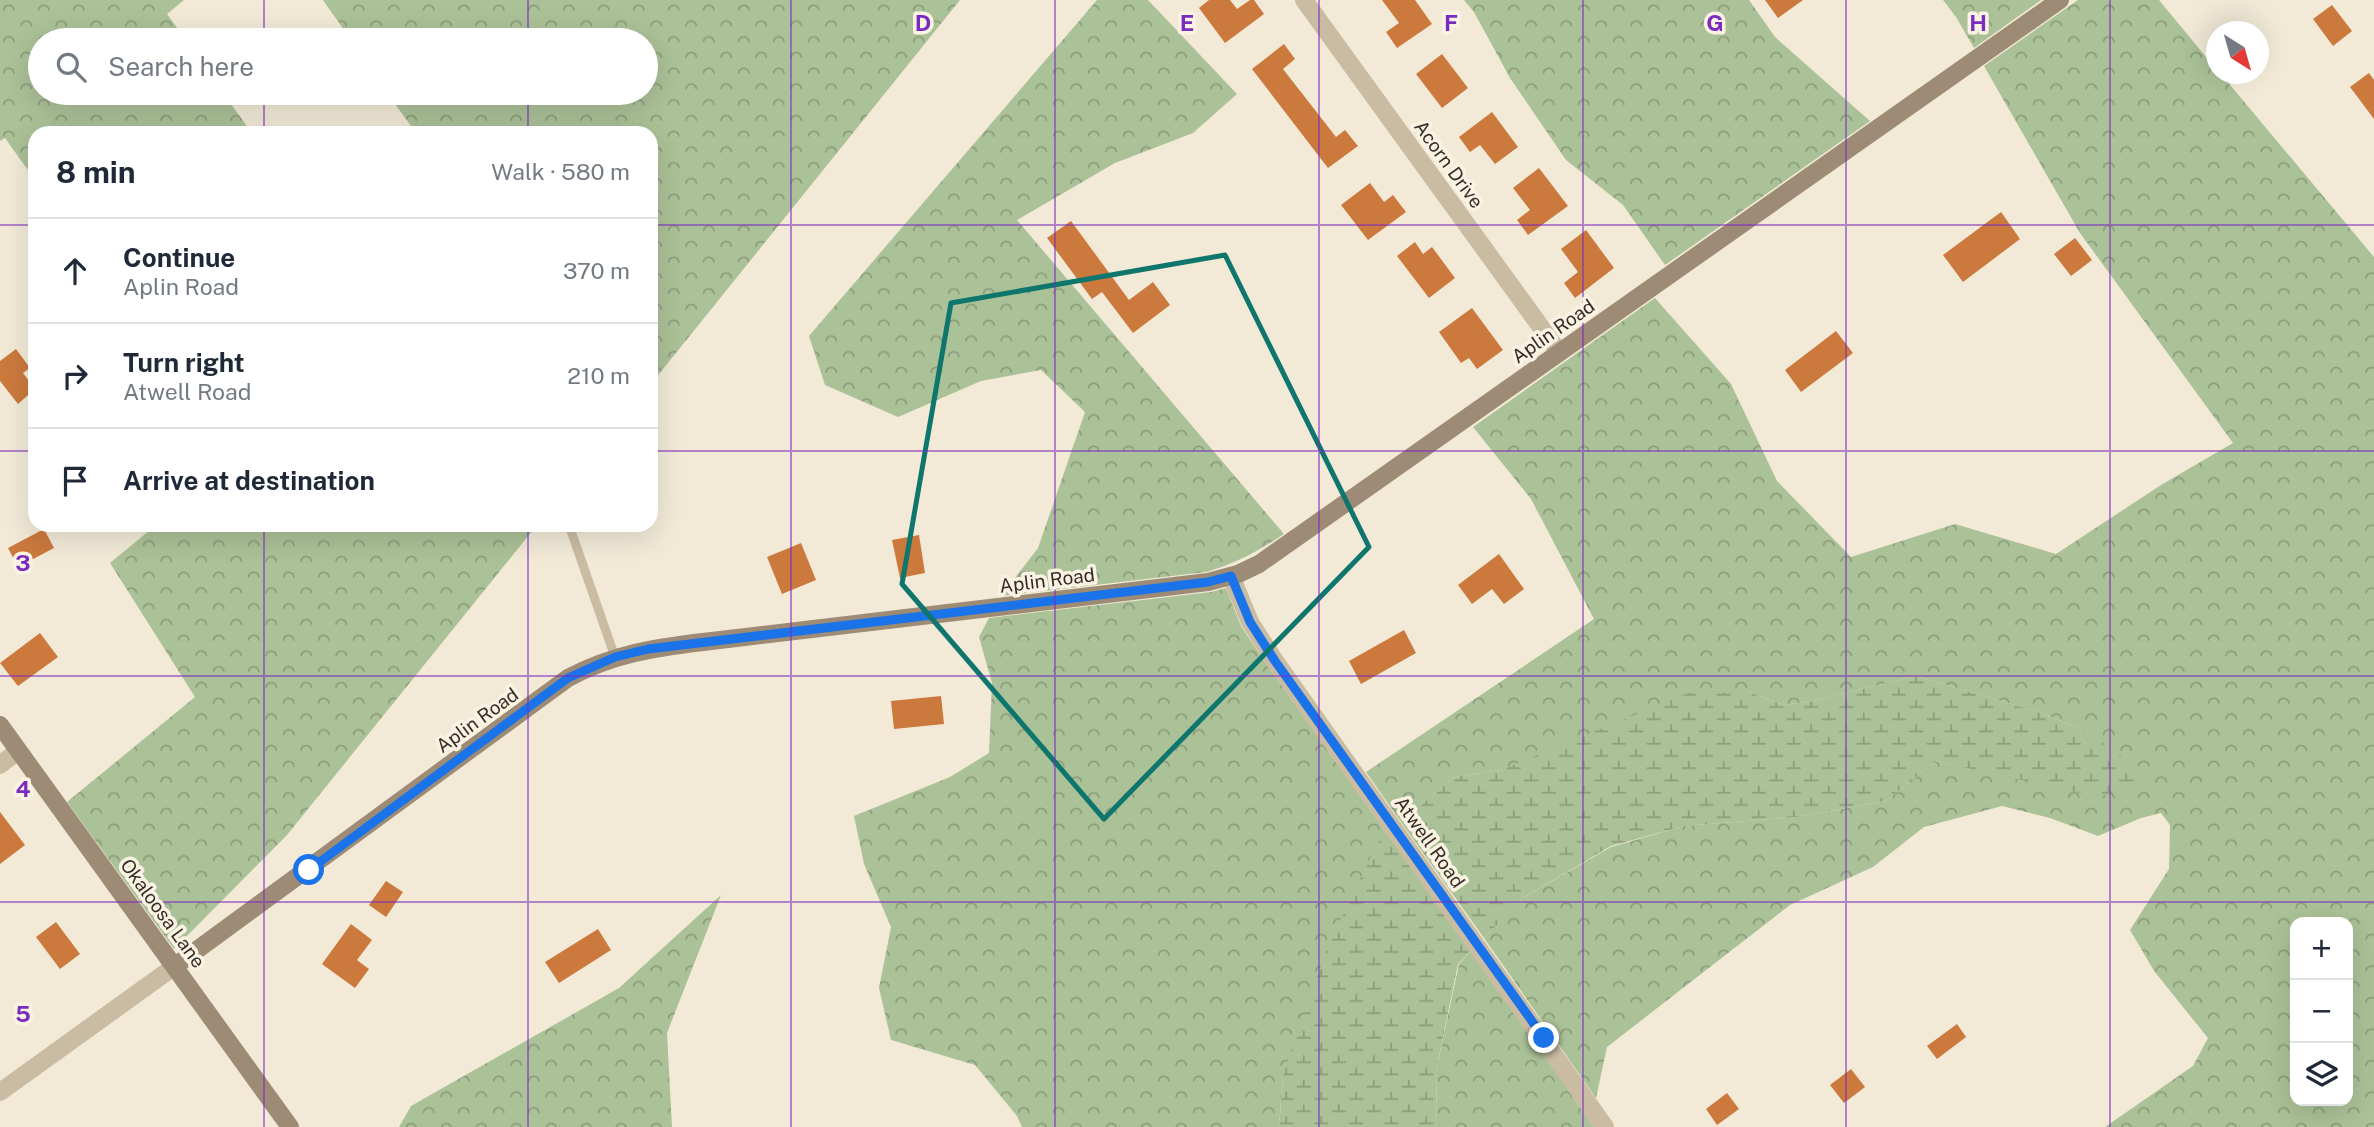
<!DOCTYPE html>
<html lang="en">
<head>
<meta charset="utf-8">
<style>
	:root { --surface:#fff; --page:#f6f6f7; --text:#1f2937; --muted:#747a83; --line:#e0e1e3 }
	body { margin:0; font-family:"Public Sans",sans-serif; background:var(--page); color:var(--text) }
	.controls { position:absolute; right:21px; bottom:21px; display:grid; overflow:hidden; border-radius:14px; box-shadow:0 7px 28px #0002 }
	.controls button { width:63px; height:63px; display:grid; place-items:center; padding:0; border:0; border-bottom:2px solid var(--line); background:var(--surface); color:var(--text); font:35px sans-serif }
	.compass { position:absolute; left:2206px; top:21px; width:63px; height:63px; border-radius:50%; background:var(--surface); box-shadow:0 7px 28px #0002; rotate:143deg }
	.stop { position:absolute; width:21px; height:21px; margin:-16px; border:5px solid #1a73e8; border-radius:50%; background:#fff }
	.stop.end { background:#1a73e8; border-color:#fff; box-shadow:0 2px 7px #0008 }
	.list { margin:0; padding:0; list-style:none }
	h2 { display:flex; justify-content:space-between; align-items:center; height:91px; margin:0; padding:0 28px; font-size:30px }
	h2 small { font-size:23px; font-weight:400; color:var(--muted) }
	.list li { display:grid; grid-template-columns:46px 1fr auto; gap:21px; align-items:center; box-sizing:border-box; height:105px; padding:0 28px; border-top:2px solid var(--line) }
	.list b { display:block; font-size:26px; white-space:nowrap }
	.list p { margin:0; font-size:23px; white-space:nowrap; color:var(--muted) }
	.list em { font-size:23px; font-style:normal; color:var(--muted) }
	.icon { flex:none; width:38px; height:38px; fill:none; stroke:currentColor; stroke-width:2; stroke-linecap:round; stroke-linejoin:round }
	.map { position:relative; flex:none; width:2374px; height:1127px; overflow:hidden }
	.search { position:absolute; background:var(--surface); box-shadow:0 7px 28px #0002; left:28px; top:28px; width:630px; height:77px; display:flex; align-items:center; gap:18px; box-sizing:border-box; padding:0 24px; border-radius:38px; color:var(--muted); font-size:26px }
	.panel { position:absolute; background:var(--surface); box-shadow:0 7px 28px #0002; left:28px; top:126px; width:630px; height:406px; border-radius:21px }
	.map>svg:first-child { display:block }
</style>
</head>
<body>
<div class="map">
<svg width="2374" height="1127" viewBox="0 0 2374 1127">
	<defs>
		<pattern id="forest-crowns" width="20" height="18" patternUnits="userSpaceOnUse" patternTransform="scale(1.75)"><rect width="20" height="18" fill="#abc197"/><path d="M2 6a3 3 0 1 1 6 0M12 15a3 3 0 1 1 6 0" fill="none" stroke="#8c9d7b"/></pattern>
		<pattern id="wetland-marsh" width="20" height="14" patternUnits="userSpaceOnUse" patternTransform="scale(1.75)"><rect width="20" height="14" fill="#abc197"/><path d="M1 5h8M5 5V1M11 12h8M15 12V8" fill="none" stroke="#8c9d7b"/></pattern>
	</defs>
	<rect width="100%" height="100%" fill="#f2ead7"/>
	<!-- forest -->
	<path fill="url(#forest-crowns)" fill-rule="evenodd" d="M 0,0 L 184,0 L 167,14 L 186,40 L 40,40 L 40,93 L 223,93 L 252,133 L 35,133 L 35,180 L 5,138 L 0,141 Z
		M 323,0 L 960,0 L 651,384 L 651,133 L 416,133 L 387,93 L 646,93 L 646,40 L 351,40 Z
		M 1097,0 L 1148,0 L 1237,94 L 1193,133 L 1115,163 L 1017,220 L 1284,534 C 1257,552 1237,563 1206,572 L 1001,596 L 1038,548 L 1085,412 L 1041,370 L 981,381 L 898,417 L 825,385 L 809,336 Z
		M 1464,0 L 1749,0 L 1775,37 L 1870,121 L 1665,265 L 1623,205 L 1566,160 L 1510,78 L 1474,12 Z
		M 1943,0 L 2041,0 L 1974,48 L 1956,17 Z
		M 2078,0 L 2159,0 L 2216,69 L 2216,74 L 2221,74 L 2374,257 L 2374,1127 L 2105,1127 L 2193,1066 L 2208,1038 L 2154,971 L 2130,930 L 2169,869 L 2170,825 L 2161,813 L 2141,818 L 2098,836 L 2050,818 L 2002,806 L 1924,827 L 1873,867 L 1790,905 L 1607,1047 L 1596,1098 L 1484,938 L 1523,898 L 1611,847 L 1684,826 L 1797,817 L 1886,801 L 1935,761 L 1987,772 L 2091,734 L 2036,711 L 1915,676 L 1813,701 L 1783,705 L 1749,692 L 1501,770 L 1454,777 L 1401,822 L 1366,772 L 1594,619 L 1531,499 L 1473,427 L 1655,298 L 1731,384 L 1777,481 L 1851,557 L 1955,524 L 2056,554 L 2161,485 L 2233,443 L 2080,233 L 1984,66 ZM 2295,922 L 2348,922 L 2348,1101 L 2295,1101 Z
		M 156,525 L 537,525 L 287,835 L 174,949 L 67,802 L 195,697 L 110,563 Z
		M 1226,588 L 1241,626 L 1267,665 L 1387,834 L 1283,1075 L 1279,1127 L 1022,1127 L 1017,1116 L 975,1065 L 891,1040 L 879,988 L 891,927 L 864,864 L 854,816 L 950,777 L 989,753 L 992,683 L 979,637 L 989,618 L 1211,592 Z
		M 721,895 L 667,1033 L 672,1127 L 399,1127 L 411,1106 L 619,988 Z
		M 1471,951 L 1594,1127 L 1437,1127 L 1436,1071 L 1459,964 Z"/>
	<!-- wetland -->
	<path fill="url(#wetland-marsh)" d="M 1915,676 L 2036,711 L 2091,734 L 2151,779 L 2099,797 L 1935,761 L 1886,801 L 1797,817 L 1684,826 L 1611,846 L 1523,898 L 1484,938 L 1401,822 L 1454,777 L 1501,770 L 1688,693 L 1749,692 L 1783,705 L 1813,701 Z
		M 1387,834 L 1471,951 L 1458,964 L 1436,1071 L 1437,1127 L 1279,1127 L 1283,1075 L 1326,951 L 1377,843 Z"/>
	<!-- building -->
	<path fill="#cb793d" d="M 1209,0 L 1230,0 L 1237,9 L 1250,0 L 1254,0 L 1264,14 L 1225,43 L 1199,8 Z
		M 1382,0 L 1415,0 L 1432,24 L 1397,48 L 1386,32 L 1399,23 Z
		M 1765,0 L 1803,0 L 1778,18 Z
		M 2332,5 L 2352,31 L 2333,46 L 2313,19 Z
		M 1284,44 L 1295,59 L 1283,69 L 1336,137 L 1345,130 L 1358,146 L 1328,168 L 1252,69 Z
		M 1442,54 L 1468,88 L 1442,108 L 1416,74 Z
		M 2369,73 L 2374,80 L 2374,119 L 2350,87 Z
		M 1492,112 L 1518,147 L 1495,164 L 1480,145 L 1470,152 L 1459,137 Z
		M 1539,168 L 1568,206 L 1528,235 L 1517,220 L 1530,210 L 1513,188 Z
		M 1370,183 L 1384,202 L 1393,195 L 1406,212 L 1368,240 L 1341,205 Z
		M 2001,212 L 2020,239 L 1963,282 L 1943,255 Z
		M 1071,221 L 1129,300 L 1153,282 L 1170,305 L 1133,333 L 1102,292 L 1092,299 L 1047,238 Z
		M 1586,230 L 1614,268 L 1575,298 L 1564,283 L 1578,272 L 1561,249 Z
		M 2075,238 L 2092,260 L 2071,276 L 2054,254 Z
		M 1415,242 L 1423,254 L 1432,247 L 1455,278 L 1429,298 L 1397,256 Z
		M 1472,308 L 1503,350 L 1477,369 L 1469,358 L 1461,363 L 1439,332 Z
		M 1836,331 L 1853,353 L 1801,392 L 1785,370 Z
		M 16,349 L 30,368 L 23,373 L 35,389 L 18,404 L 0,381 L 0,361 Z
		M 44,529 L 54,548 L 18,567 L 8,548 Z
		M 919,535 L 925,573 L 900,578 L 892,540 Z
		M 801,543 L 816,580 L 782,594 L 767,557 Z
		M 1499,554 L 1524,589 L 1504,604 L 1492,589 L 1472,604 L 1458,585 Z
		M 1404,630 L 1416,653 L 1361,684 L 1349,661 Z
		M 40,633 L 58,657 L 18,686 L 0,663 Z
		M 941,696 L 944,724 L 894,729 L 891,701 Z
		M 0,812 L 25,845 L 0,864 Z
		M 386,881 L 403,892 L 386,917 L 369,905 Z
		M 56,922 L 80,954 L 60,969 L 36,937 Z
		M 351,924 L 372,940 L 357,960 L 369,969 L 355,988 L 322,964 Z
		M 598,929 L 611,950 L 559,983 L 545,962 Z
		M 1957,1024 L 1966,1037 L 1937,1059 L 1927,1046 Z
		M 1851,1069 L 1865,1087 L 1844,1103 L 1830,1085 Z
		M 1727,1093 L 1739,1109 L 1717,1125 L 1706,1109 Z"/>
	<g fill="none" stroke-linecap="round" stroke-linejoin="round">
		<!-- lane -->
		<path stroke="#cabca3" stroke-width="9" d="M 569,525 L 615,657"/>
		<!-- street -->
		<path stroke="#cabca3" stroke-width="18" d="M 1304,0 L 1559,352
			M 1231,576 L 1250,622 L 1275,661 L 1605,1127
			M 0,765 L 18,751
			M 0,1092 L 175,966"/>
		<!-- secondary -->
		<path stroke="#9e8b75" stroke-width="18" d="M 0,725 L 290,1127
			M 175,966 L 568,678 C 613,654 653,648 703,642 L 1208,582 L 1238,574 L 1259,564 L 2060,0"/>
	</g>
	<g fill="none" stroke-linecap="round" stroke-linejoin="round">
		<!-- route -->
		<path stroke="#1a73e8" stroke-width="9" d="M 309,870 L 568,678 L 615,657 L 648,649 L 1208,582 L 1231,576 L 1250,622 L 1275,661 L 1544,1038"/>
	</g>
	<!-- marked area -->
	<path fill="none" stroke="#0f766e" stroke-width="5" stroke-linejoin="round" d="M 1225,255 L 1369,547 L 1104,819 L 902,584 L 951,303 Z"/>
	<!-- grid -->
	<path fill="none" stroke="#7b2cbf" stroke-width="2" stroke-opacity="0.55" d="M 264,0 L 264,40M 528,0 L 528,40M 791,0 L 791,1127M 1055,0 L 1055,1127M 1319,0 L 1319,1127M 1583,0 L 1583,1127M 1846,0 L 1846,1127M 2110,0 L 2110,1127M 264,93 L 264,133M 528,93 L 528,133M 0,225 L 35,225M 651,225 L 2374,225M 0,451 L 35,451M 651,451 L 2374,451M 264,525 L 264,1127M 528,525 L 528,1127M 0,676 L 2374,676M 0,902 L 2374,902"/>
	<g text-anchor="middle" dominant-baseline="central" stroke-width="7" stroke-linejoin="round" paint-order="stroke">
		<!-- street labels -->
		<g font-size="19" fill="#352d25" stroke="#faf3e4">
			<text transform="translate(1449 164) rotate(54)">Acorn Drive</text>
			<text transform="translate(1553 331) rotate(-35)">Aplin Road</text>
			<text transform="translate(1047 580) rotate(-7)">Aplin Road</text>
			<text transform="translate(477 720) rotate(-36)">Aplin Road</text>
			<text transform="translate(1430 842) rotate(55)">Atwell Road</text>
			<text transform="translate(163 913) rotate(54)">Okaloosa Lane</text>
		</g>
	</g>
	<g font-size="23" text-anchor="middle" font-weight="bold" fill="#7b2cbf" stroke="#faf3e4" stroke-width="7" stroke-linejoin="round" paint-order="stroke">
		<text x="923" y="31">D</text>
		<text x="1187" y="31">E</text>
		<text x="1451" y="31">F</text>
		<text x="1715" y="31">G</text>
		<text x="1978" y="31">H</text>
		<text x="23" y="571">3</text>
		<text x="23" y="797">4</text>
		<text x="23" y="1022">5</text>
	</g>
</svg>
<div class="controls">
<button>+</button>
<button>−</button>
<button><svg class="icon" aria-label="layers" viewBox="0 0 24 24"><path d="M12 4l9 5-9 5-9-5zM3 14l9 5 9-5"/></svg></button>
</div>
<svg class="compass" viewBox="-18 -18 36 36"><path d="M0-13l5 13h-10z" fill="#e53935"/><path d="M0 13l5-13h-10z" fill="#747a83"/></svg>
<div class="stop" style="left:309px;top:870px"></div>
<div class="stop end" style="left:1544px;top:1038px"></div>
<div class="search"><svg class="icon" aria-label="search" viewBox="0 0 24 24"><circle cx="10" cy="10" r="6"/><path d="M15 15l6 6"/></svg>Search here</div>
<section class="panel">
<h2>8 min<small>Walk · 580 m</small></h2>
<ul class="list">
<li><svg class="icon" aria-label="ahead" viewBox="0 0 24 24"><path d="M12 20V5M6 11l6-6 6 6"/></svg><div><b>Continue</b><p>Aplin Road</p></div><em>370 m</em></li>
<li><svg class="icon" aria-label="right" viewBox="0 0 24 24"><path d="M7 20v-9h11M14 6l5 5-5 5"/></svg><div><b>Turn right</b><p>Atwell Road</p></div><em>210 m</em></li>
<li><svg class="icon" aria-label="arrive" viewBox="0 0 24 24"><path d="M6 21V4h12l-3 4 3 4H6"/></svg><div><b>Arrive at destination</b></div></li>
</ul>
</section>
</div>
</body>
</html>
